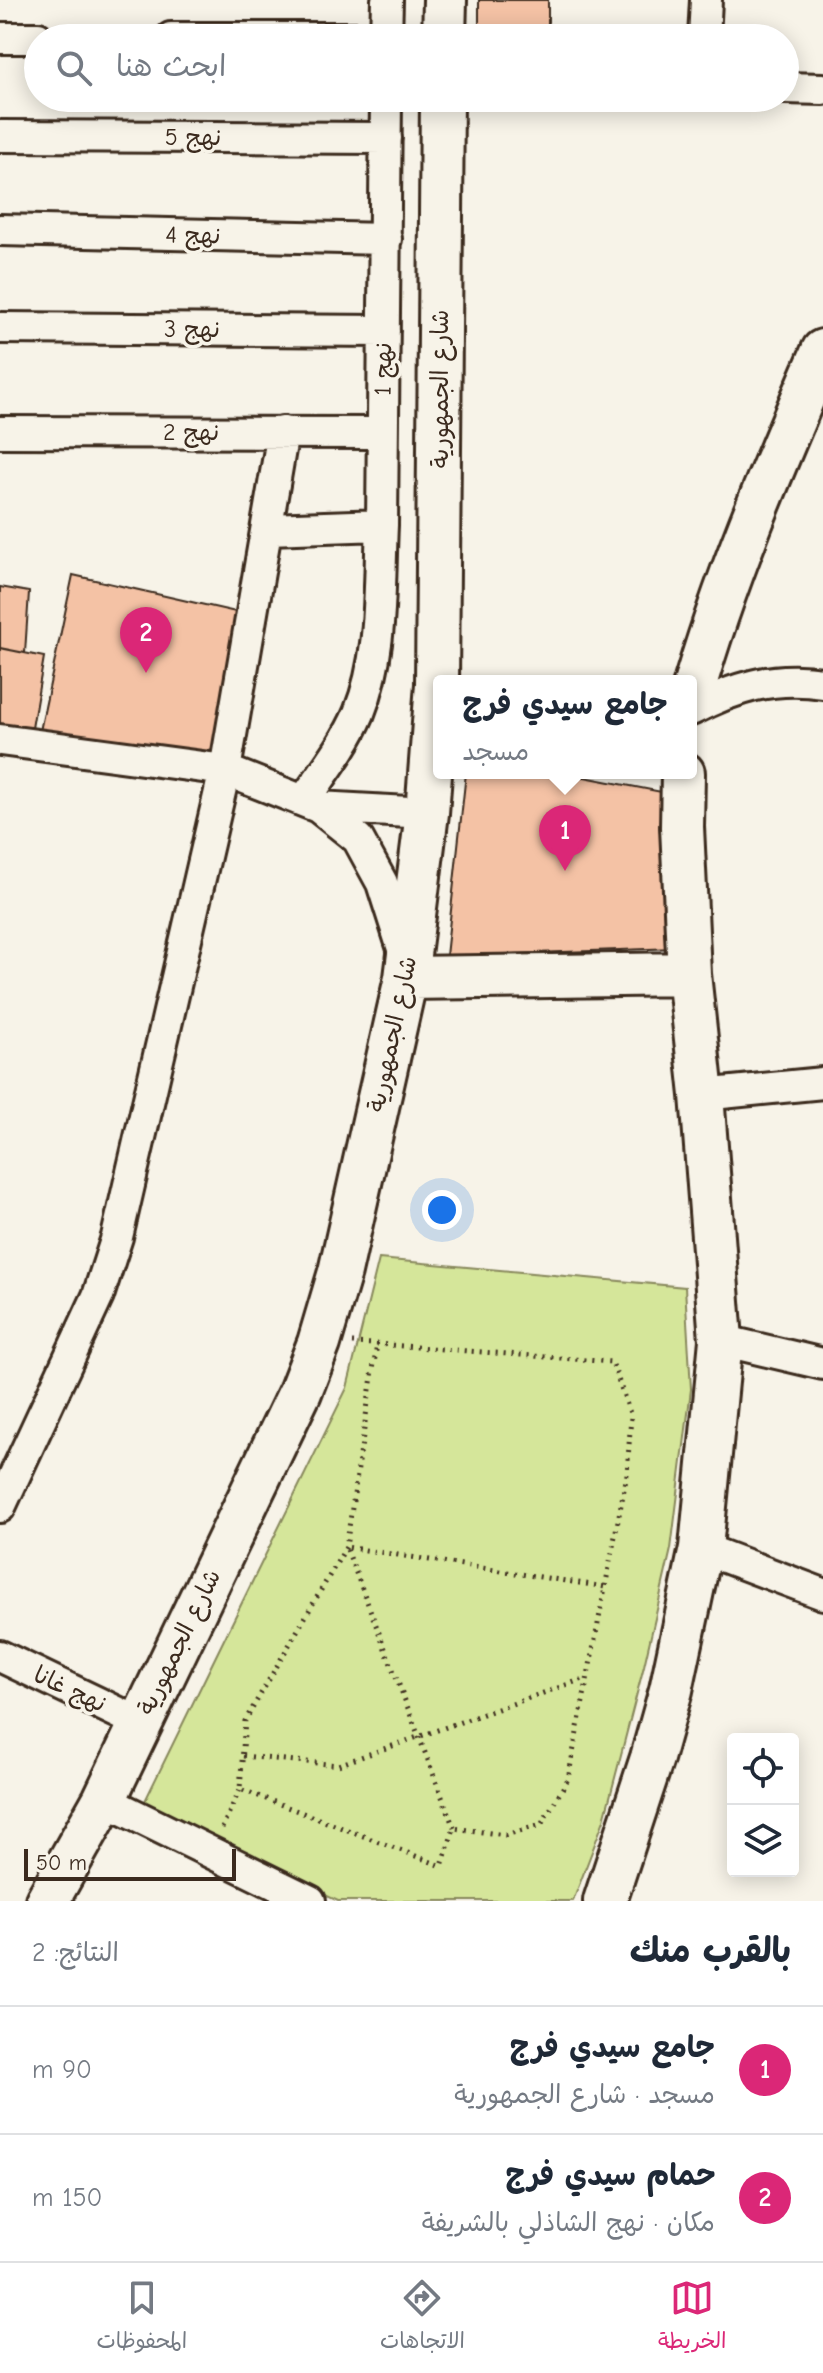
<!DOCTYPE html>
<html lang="ar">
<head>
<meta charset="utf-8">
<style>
	:root { --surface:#fff; --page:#f2f2f3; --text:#1f2937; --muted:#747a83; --line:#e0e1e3; --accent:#db2777 }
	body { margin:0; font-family:"Comic Neue","Playpen Sans Arabic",sans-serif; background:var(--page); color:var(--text); direction:rtl }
	.controls { position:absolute; right:24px; bottom:24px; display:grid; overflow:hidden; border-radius:8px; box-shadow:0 4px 20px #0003 }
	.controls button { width:72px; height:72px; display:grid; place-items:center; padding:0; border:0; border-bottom:2px solid var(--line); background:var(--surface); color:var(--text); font:40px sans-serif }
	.scale { position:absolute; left:24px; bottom:20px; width:212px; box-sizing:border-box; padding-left:8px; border:4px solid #3b2a1e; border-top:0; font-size:22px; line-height:28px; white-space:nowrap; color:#3b2a1e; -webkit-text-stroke:6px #f7f3e8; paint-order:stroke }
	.you { position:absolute; left:442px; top:1210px; width:28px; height:28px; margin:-20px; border:6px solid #fff; border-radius:50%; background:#1a73e8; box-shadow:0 0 0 12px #1a73e833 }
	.badge { display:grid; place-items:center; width:52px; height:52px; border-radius:50%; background:var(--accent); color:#fff; font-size:26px; font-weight:700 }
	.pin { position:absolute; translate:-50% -66px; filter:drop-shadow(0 2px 4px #0008) }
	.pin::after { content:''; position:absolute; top:42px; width:28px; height:24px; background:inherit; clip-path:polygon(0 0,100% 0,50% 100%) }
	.popup { position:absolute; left:433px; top:675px; width:264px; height:104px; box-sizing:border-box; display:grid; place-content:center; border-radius:8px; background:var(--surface); filter:drop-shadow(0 2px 6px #0005); font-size:26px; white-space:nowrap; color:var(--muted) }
	.popup b { font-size:30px; color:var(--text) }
	.popup::after { content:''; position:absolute; left:50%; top:100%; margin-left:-16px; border:16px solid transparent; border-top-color:var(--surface) }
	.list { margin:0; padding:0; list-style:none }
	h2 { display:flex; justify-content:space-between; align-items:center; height:104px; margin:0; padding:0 32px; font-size:34px }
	h2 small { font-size:26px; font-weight:400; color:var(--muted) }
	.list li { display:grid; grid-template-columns:52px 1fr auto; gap:24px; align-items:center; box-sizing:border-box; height:128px; padding:0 32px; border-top:2px solid var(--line) }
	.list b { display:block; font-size:30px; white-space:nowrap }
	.list p { margin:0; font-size:26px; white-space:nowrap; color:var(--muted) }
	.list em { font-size:26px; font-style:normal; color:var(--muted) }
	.icon { flex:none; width:44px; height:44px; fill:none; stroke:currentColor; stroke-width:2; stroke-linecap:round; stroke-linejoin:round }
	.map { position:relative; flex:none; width:823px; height:1901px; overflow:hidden; direction:ltr }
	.search { position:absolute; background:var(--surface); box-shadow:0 4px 20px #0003; left:24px; right:24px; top:24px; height:88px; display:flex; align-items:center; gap:20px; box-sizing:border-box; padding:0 28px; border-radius:44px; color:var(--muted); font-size:30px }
	.sheet { height:360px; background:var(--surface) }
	nav { display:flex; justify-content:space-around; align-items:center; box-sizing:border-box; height:112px; border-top:2px solid var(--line); background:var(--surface); font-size:22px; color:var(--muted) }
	nav a { display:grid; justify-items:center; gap:4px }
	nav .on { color:var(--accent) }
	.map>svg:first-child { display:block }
</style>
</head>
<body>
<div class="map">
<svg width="823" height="1901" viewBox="0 0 823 1901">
	<rect width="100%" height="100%" fill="#f7f3e8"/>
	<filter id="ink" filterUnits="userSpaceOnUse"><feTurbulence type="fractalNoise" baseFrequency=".0125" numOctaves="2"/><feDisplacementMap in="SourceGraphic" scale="16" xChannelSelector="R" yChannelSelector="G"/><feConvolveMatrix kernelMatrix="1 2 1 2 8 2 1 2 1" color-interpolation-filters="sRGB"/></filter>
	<g filter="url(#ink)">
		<!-- green -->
		<path fill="#d5e69a" stroke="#88885c" stroke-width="2" d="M 379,1259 L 685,1287 L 691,1389 L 671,1549 L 644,1666 L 604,1820 L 573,1901 L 338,1901 L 215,1844 L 143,1805 L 347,1388 Z"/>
		<!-- building -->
		<path fill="#f4c2a5" stroke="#3b2a1e" stroke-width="2" d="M 479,0 L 548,0 L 548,38 L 479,38 Z
			M 73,575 L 249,615 L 227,756 L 40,731 Z
			M 0,587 L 29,592 L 25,653 L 0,648 Z
			M 0,648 L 44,657 L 30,740 L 0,734 Z
			M 466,773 L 564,773 L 672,794 L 676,948 L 446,956 Z"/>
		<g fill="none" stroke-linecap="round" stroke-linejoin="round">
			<!-- street casing -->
			<g stroke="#3b2a1e" stroke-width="36">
				<path id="street" d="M 0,38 L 38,38
					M 171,38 L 386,38
					M 386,38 L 387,0
					M 704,38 L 706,0
					M 785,88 L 823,89
					M 0,136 L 386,138
					M 0,230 L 386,239
					M 0,328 L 384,331
					M 0,432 L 382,433
					M 268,529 L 382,525 L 386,98
					M 691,710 C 734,688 773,675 823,683
					M 0,740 L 225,770 L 318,807 L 427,813
					M 304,801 C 323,773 346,744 359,713 C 383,654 379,587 382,525
					M 318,807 L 358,839 L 382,883 L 404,952
					M 702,1095 L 823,1083
					M 721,1340 L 823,1364
					M 0,1507 L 98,1296 L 117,1237 L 225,770 L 283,432
					M 701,1548 L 823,1594
					M 0,1656 L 140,1723
					M 104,1800 L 310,1901"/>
			</g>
			<!-- secondary casing -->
			<g stroke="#3b2a1e" stroke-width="48">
				<path id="secondary" d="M 444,38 L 445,0
					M 691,698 C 725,578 774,465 823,351
					M 406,978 L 689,974
					M 47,1901 L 104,1800 L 300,1392 L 319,1343 L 340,1272 L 406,978 L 427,813 L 437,684 L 442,98
					M 605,1901 L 652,1758 L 671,1690 L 701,1548 L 721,1340 L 702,1095 L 689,974 L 682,827 L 683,773"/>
			</g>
			<!-- path -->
			<path stroke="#3b2a1e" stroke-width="5" stroke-dasharray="2 6" stroke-linecap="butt" d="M 352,1343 L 377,1344 L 612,1362 L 631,1416 L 627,1474 L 568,1779 L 541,1825 L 505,1835 L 454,1828 L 442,1866 L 240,1789 L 245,1721 L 346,1547 L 377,1344
				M 243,1756 L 338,1765 L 586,1678
				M 222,1828 L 240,1789
				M 454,1828 L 346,1547 L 605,1587"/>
			<!-- street -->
			<use href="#street" stroke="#f7f3e8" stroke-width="30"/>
			<!-- secondary -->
			<use href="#secondary" stroke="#f7f3e8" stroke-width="42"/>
		</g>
	</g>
	<g text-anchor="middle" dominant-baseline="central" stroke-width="7" stroke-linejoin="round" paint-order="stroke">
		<!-- street labels -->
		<g font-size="24" fill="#3b2a1e" stroke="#f7f3e8">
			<text x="193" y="137">نهج 5</text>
			<text transform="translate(193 235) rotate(1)">نهج 4</text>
			<text x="192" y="329">نهج 3</text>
			<text transform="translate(383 369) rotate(-89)">نهج 1</text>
			<text transform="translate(440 389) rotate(-90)">شارع الجمهورية</text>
			<text x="191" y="432">نهج 2</text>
			<text transform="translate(392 1034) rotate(-78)">شارع الجمهورية</text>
			<text transform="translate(179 1642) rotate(-64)">شارع الجمهورية</text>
			<text transform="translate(70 1689) rotate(25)">نهج غانا</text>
		</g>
	</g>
</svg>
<div class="controls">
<button><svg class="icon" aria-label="locate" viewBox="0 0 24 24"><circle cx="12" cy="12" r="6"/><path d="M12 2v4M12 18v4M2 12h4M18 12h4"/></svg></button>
<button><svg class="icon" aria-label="layers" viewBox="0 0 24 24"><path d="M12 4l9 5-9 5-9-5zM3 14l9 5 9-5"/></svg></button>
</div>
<div class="scale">50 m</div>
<div class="you"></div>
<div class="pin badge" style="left:565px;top:871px">1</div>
<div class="popup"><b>جامع سيدي فرج</b>مسجد</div>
<div class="pin badge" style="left:146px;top:673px">2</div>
<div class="search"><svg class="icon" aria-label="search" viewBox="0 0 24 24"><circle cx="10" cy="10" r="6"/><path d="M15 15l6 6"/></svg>ابحث هنا</div>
</div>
<section class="sheet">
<h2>بالقرب منك<small>النتائج: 2</small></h2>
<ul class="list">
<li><span class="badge">1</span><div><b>جامع سيدي فرج</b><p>مسجد · شارع الجمهورية</p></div><em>90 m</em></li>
<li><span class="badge">2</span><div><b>حمام سيدي فرج</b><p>مكان · نهج الشاذلي بالشريفة</p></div><em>150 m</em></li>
</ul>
</section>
<nav>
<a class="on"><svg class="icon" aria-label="map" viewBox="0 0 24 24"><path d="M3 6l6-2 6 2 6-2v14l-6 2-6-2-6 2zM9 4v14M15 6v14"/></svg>الخريطة</a>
<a><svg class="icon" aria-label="directions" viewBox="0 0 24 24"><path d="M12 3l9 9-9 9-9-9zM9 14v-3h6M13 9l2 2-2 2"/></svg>الاتجاهات</a>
<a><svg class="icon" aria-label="saved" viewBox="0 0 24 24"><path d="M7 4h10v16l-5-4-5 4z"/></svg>المحفوظات</a>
</nav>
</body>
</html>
